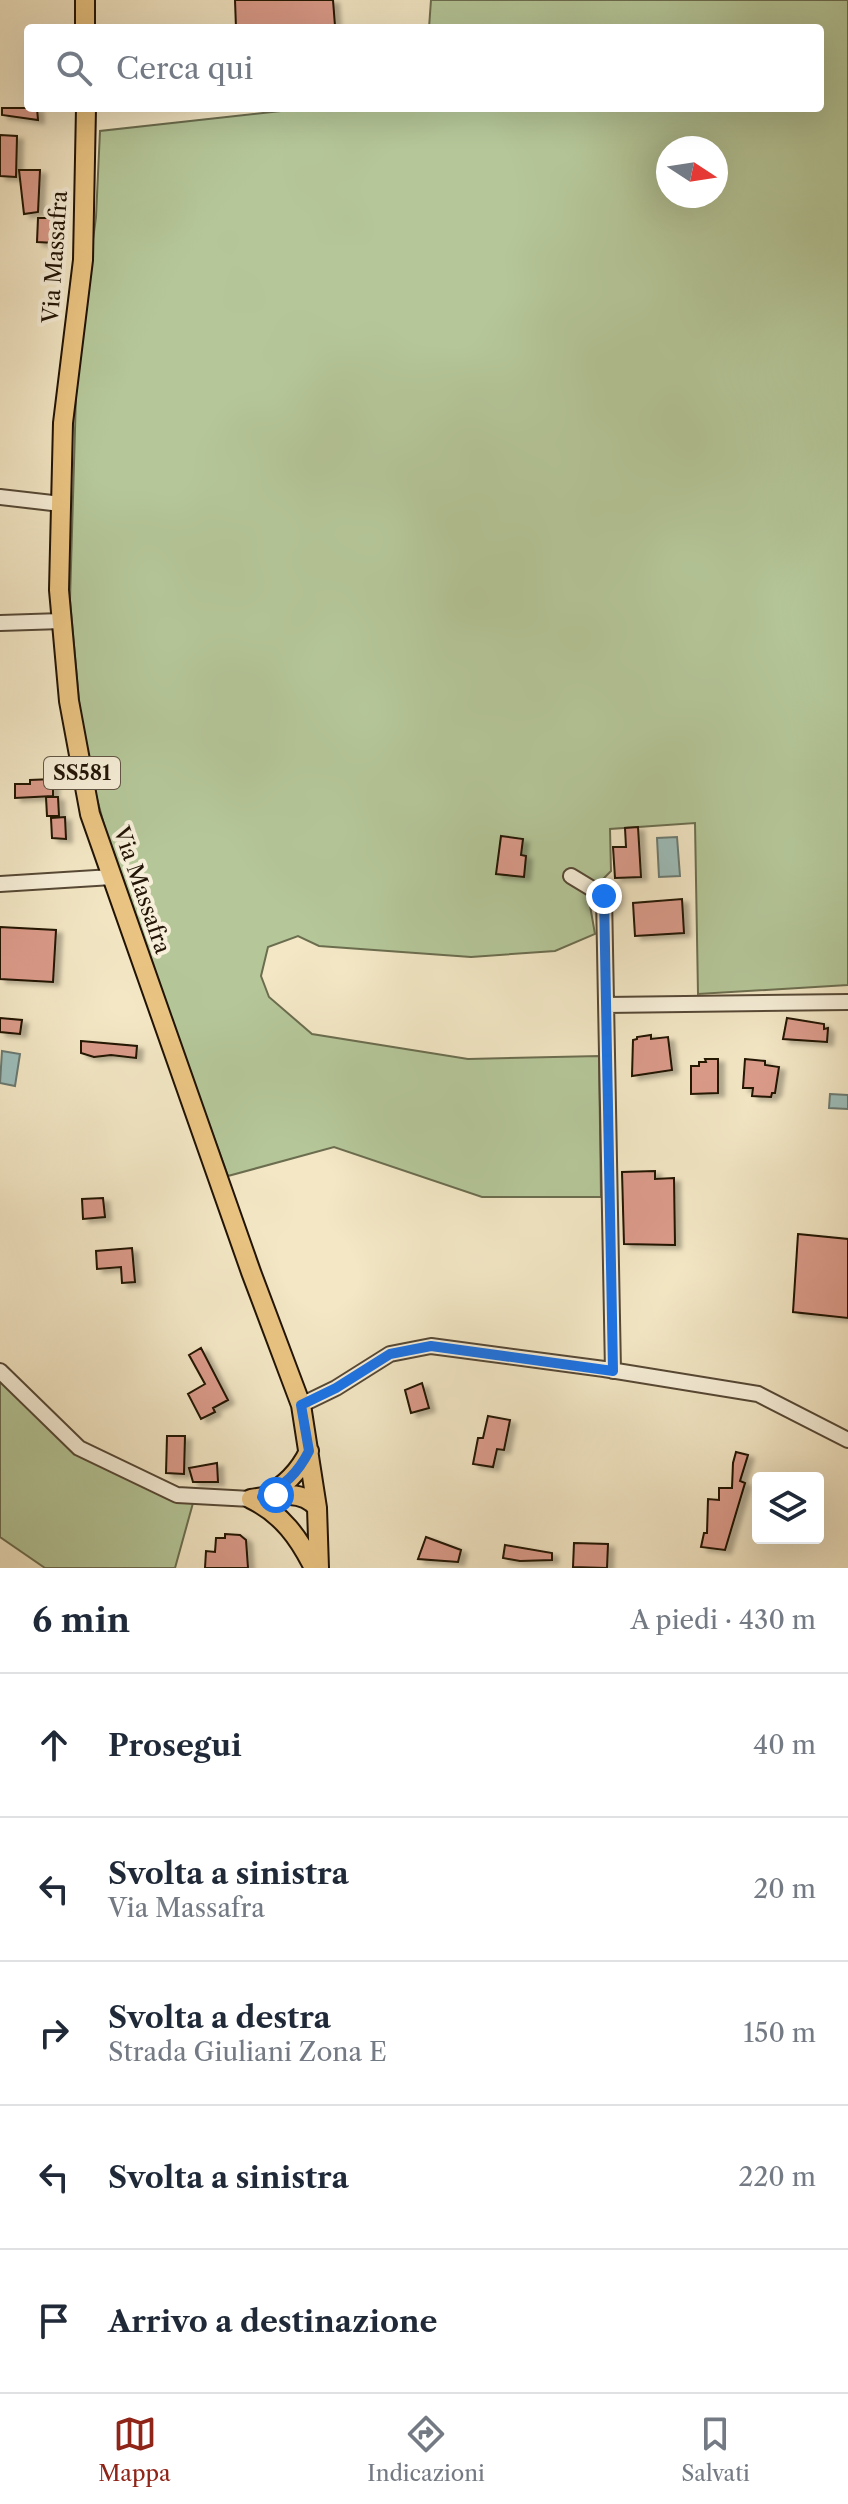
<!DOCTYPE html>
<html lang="it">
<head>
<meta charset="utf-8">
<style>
	:root { --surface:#fff; --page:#f2f2f3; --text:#1f2937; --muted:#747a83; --line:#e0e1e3; --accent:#8f2418 }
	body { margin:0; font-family:"Libre Caslon Text",serif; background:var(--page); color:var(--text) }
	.controls { position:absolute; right:24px; bottom:24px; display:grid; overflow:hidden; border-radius:8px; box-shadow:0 8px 32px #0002 }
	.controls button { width:72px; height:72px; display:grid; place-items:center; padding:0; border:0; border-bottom:2px solid var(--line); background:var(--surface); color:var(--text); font:40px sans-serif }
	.compass { position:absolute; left:656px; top:136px; width:72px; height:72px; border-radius:50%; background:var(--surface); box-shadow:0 8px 32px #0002; rotate:102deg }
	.stop { position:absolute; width:24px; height:24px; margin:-18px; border:6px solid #1a73e8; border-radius:50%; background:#fff }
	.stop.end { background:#1a73e8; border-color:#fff; box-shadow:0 2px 8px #0008 }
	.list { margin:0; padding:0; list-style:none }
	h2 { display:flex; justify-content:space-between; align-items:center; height:104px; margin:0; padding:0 32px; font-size:34px }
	h2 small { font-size:26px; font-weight:400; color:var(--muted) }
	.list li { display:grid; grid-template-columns:52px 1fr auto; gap:24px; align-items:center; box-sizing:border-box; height:144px; padding:0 32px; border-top:2px solid var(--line) }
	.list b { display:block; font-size:30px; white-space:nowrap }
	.list p { margin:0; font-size:26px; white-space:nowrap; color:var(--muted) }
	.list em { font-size:26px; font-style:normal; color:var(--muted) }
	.icon { flex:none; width:44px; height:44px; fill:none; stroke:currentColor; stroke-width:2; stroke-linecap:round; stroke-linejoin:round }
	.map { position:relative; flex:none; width:848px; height:1568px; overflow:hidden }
	.search { position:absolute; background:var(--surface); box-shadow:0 8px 32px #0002; left:24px; right:24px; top:24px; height:88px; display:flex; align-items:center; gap:20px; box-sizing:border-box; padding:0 28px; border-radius:8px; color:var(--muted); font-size:30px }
	.sheet { height:824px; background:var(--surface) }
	nav { display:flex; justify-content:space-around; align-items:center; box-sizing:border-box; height:112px; border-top:2px solid var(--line); background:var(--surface); font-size:22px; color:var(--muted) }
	nav a { display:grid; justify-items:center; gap:4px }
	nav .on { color:var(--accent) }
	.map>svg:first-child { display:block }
</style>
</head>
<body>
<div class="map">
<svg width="848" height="1568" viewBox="0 0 848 1568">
	<defs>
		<filter id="shadow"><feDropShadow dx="6" dy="3.5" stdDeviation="2" flood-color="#0004"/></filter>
	</defs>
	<rect width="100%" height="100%" fill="#f3e7c5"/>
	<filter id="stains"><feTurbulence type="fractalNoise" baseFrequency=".0025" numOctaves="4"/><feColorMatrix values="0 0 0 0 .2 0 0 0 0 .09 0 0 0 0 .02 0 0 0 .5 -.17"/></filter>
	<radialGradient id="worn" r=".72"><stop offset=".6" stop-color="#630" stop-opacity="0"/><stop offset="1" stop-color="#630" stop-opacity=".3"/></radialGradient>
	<!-- green -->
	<path fill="#b5c799" stroke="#6b6d4f" stroke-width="2" fill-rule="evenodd" d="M 431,0 L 848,0 L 848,985 L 698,994 L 695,823 L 610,829 L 611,871 L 588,894 L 595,934 L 555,951 L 471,957 L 319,946 L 298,936 L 268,947 L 261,976 L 269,997 L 312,1034 L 468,1059 L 599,1056 L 601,1197 L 482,1197 L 334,1147 L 228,1176 L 116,869 L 83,747 L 70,600 L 77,361 L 96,217 L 100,131 L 308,108 L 820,108 L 820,28 L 429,28 ZM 668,148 L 716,148 L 716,196 L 668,196 Z
		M 0,1367 L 98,1460 L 193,1503 L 175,1568 L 45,1568 L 0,1537 Z"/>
	<!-- water -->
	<path fill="#9dbebb" stroke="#6b7a72" stroke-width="2" d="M 677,837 L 680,876 L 659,877 L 657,838 Z
		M 2,1051 L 20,1054 L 15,1086 L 0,1083 Z
		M 830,1094 L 848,1095 L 848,1109 L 829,1108 Z"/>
	<!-- building -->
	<path fill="#db9b8a" stroke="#211305" stroke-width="2" filter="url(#shadow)" d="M 235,0 L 333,0 L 335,26 L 236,28 Z
		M 2,108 L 37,108 L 38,120 L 2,115 Z
		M 0,135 L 17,136 L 16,177 L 0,176 Z
		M 19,170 L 40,170 L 38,212 L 24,214 Z
		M 38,218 L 57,218 L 55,243 L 37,242 Z
		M 53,779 L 53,796 L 15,798 L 15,784 L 30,784 L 30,780 Z
		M 46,797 L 58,797 L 59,816 L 47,816 Z
		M 65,817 L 66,839 L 52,838 L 51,818 Z
		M 638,827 L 641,877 L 615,878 L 613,847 L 626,847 L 625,828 Z
		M 501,836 L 523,839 L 521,855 L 526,856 L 524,877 L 496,874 Z
		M 682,899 L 684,933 L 635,936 L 633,903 Z
		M 0,927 L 56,930 L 53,982 L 0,979 Z
		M 0,1018 L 22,1020 L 20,1034 L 0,1032 Z
		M 787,1018 L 824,1024 L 824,1029 L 828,1028 L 827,1042 L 783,1039 Z
		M 651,1035 L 651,1039 L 668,1037 L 672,1070 L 632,1076 L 633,1040 L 637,1039 L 637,1037 Z
		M 81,1041 L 137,1046 L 136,1058 L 111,1055 L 94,1057 L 81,1053 Z
		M 705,1059 L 718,1059 L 718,1093 L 691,1094 L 691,1066 L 699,1066 L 699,1062 L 706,1062 Z
		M 745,1059 L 765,1061 L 765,1065 L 779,1067 L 775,1093 L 772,1093 L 771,1097 L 752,1096 L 753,1088 L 743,1088 Z
		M 655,1171 L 655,1179 L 674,1178 L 675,1245 L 624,1244 L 622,1172 Z
		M 103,1198 L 105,1217 L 83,1219 L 82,1199 Z
		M 798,1234 L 848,1239 L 848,1318 L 793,1312 Z
		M 132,1248 L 135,1282 L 122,1283 L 121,1267 L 97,1269 L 96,1251 Z
		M 201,1348 L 228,1400 L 213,1408 L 215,1412 L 201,1419 L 188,1394 L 205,1384 L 189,1355 Z
		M 422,1383 L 429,1408 L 411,1413 L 405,1390 Z
		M 488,1416 L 510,1420 L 504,1450 L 497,1449 L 493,1467 L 473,1464 L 478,1438 L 483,1438 Z
		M 167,1436 L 185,1436 L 184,1474 L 166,1473 Z
		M 736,1452 L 748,1455 L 740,1481 L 745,1483 L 725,1550 L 701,1547 L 704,1533 L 707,1533 L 708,1499 L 719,1500 L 719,1488 L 732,1488 L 733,1463 Z
		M 217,1463 L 218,1482 L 193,1482 L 189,1468 Z
		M 225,1534 L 240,1535 L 246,1540 L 248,1568 L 205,1568 L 206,1551 L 215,1552 L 216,1538 L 225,1538 Z
		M 426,1537 L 461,1550 L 458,1562 L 418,1559 Z
		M 574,1543 L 608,1544 L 607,1568 L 573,1567 Z
		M 505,1545 L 552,1553 L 552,1560 L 520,1561 L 503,1558 Z"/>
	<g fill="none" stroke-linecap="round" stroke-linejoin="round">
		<!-- minor casing -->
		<g stroke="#564835" stroke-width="18">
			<path id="minor" d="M 0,497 L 61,504
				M 0,623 L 62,621
				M 571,876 L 604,896 L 613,1371
				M 0,884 L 112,877
				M 606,1005 L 848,1002
				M 0,1371 L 79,1448 L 177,1495 L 251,1499
				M 301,1405 L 336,1388 L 390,1354 L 431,1346 L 604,1369 L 758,1394 L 848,1440"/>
		</g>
		<!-- major casing -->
		<g stroke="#211305" stroke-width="22">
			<path id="major" d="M 85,0 L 85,28
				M 86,108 L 83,260 L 63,423 L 59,590 L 69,701 L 90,814 L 251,1272 L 301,1405 L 317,1508 L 319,1568
				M 265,1496 C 285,1486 299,1472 309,1451
				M 251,1499 C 282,1514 299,1538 314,1568
				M 251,1499 C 271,1496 303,1488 317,1508"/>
		</g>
		<!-- minor -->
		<use href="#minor" stroke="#f7efd9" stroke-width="14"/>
		<!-- major -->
		<use href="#major" stroke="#eac482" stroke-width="18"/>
	</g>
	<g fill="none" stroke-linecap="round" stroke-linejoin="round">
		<!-- route -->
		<path stroke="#1a73e8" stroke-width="10" d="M 276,1495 L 262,1497 C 284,1486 298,1473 309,1451 L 301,1405 L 336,1388 L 390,1354 L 431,1346 L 613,1371 L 604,896"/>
	</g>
	<g text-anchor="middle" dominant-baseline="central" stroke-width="8" stroke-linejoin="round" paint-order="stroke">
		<!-- shield labels -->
		<rect fill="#f7efd9" stroke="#615545" stroke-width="2" x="44" y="757" width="76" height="32" rx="6"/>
		<g font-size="20" font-weight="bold" fill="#211305">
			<text x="82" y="773">SS581</text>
		</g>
		<!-- street labels -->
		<g font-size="22" fill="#211305" stroke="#f7efd9">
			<text transform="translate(55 257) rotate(-86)">Via Massafra</text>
			<text transform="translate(142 890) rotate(71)">Via Massafra</text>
		</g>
	</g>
	<rect width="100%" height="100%" filter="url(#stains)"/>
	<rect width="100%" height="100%" fill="url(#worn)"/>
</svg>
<div class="controls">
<button><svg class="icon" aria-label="layers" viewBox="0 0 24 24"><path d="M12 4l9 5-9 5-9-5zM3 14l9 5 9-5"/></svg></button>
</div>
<svg class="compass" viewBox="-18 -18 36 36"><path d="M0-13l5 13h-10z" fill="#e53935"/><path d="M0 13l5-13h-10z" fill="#747a83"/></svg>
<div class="stop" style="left:276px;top:1495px"></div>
<div class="stop end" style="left:604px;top:896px"></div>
<div class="search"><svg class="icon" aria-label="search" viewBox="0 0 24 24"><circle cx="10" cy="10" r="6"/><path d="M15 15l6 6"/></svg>Cerca qui</div>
</div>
<section class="sheet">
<h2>6 min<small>A piedi · 430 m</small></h2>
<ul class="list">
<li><svg class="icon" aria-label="ahead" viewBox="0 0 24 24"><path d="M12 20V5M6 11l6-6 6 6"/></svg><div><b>Prosegui</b></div><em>40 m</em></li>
<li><svg class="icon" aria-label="left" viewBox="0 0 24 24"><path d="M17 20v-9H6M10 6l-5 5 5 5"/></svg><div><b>Svolta a sinistra</b><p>Via Massafra</p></div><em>20 m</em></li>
<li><svg class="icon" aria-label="right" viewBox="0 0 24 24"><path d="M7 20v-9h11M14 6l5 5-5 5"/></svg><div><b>Svolta a destra</b><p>Strada Giuliani Zona E</p></div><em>150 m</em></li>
<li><svg class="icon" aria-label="left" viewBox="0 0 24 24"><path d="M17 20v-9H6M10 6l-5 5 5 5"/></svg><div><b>Svolta a sinistra</b></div><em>220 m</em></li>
<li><svg class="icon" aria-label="arrive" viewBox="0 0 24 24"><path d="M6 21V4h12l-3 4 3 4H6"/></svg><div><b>Arrivo a destinazione</b></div></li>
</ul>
</section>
<nav>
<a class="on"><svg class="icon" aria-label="map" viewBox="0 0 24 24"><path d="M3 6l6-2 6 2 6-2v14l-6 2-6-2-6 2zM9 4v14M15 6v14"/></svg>Mappa</a>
<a><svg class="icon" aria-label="directions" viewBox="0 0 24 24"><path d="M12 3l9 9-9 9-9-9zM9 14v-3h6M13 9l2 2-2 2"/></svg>Indicazioni</a>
<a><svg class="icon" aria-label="saved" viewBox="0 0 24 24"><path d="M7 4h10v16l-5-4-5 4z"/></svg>Salvati</a>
</nav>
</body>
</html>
